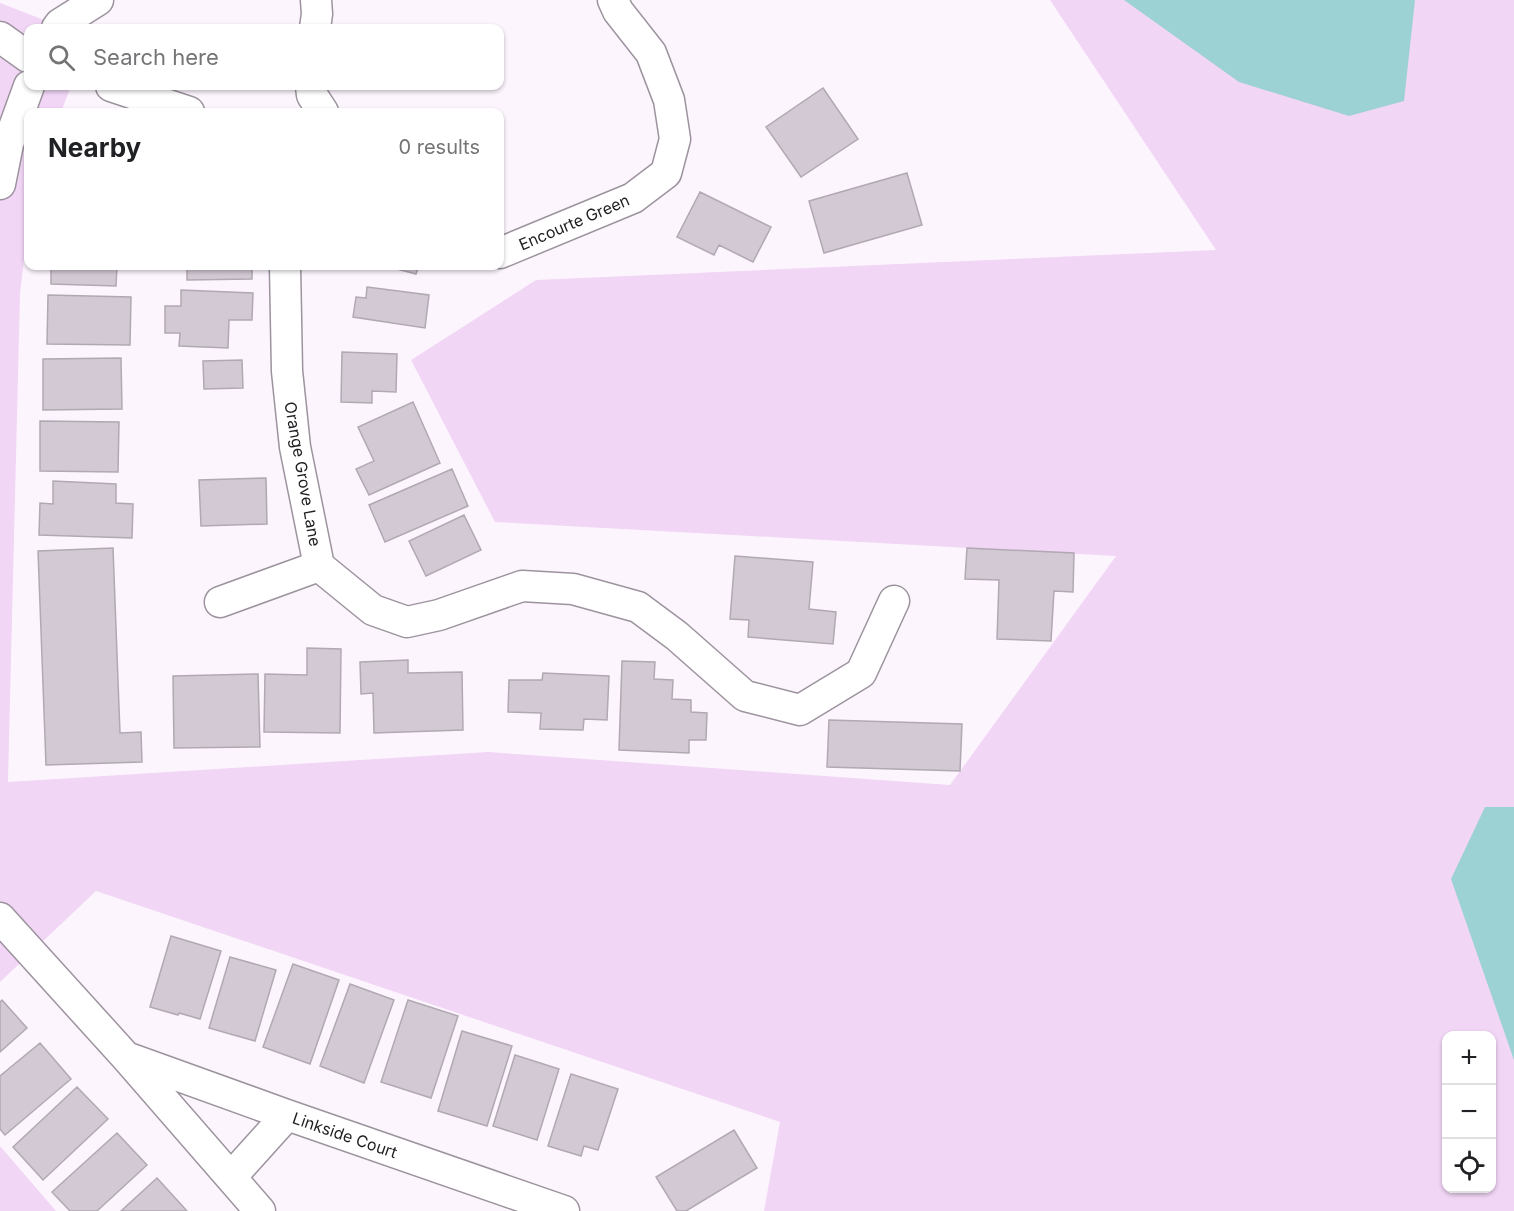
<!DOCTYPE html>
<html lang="en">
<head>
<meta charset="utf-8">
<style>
	:root { --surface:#fff; --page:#f2f2f2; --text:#202124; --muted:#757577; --line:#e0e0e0 }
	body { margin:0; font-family:Inter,sans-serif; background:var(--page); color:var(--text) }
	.controls { position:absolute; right:18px; bottom:18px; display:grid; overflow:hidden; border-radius:12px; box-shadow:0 2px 4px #0004 }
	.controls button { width:54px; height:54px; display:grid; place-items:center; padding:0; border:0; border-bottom:2px solid var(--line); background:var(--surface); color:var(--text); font:30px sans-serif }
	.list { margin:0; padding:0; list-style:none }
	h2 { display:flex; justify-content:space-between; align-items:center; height:78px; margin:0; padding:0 24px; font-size:26px }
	h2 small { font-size:20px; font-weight:400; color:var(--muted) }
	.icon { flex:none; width:33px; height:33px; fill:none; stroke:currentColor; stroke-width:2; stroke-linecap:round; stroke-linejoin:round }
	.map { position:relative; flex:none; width:1514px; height:1211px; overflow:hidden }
	.search { position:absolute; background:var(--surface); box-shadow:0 2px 4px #0004; left:24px; top:24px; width:480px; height:66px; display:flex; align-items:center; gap:15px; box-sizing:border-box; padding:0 21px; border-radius:12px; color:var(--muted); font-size:22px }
	.panel { position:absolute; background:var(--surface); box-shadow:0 2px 4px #0004; left:24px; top:108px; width:480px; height:162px; border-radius:12px }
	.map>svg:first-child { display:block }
</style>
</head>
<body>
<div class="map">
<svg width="1514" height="1211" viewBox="0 0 1514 1211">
	<rect width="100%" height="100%" fill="#fdf5fe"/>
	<!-- green -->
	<path fill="#f1d6f5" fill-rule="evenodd" d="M 1050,0 L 1514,0 L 1514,1211 L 764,1211 L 780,1122 L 96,891 L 0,982 L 0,3 L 65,28 L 28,28 L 28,86 L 71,86 L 61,112 L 28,112 L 28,225 L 20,294 L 8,782 L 488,752 L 950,785 L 1116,556 L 495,522 L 411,360 L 536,280 L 1216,250 ZM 1446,1036 L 1492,1036 L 1492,1188 L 1446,1188 Z
		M 0,1146 L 56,1211 L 0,1211 Z"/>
	<!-- water -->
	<path fill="#9cd2d3" d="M 1124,0 L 1415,0 L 1404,101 L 1349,116 L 1239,82 Z
		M 1485,807 L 1514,807 L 1514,1060 L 1451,879 Z"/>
	<!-- building -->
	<path fill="#d3c9d4" stroke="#b1a8b3" stroke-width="1.5" d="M 823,88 L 858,139 L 801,177 L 766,127 Z
		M 907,173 L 922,225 L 824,253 L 809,201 Z
		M 700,192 L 771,227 L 753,262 L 719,245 L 714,255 L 677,237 Z
		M 51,266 L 117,266 L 116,286 L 51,284 Z
		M 187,266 L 252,266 L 252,279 L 187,280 Z
		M 386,266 L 419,266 L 416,274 Z
		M 367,287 L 429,295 L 425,328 L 353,317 L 356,297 L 366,298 Z
		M 181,290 L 253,293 L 252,320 L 229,320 L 228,348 L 179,346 L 180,333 L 165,333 L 165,306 L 181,306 Z
		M 48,295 L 131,297 L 130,345 L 47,344 Z
		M 342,352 L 397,354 L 396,392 L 372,391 L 372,403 L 341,402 Z
		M 121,358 L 122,409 L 43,410 L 43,359 Z
		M 242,360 L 243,388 L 204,389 L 203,361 Z
		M 413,402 L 440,463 L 369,495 L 356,469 L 374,461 L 358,427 Z
		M 40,421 L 119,422 L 118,472 L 40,471 Z
		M 452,469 L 468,506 L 385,542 L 369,505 Z
		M 266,478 L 267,524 L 201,526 L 199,480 Z
		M 53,481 L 116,484 L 116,503 L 133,504 L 132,538 L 39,535 L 40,503 L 53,504 Z
		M 464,515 L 481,550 L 426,576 L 409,541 Z
		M 113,548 L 120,733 L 141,732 L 142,762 L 46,765 L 38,551 Z
		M 967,548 L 1074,553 L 1073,592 L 1054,591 L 1051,641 L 997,639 L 999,580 L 965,579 Z
		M 735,556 L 813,562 L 809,609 L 836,612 L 833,644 L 748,637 L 749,620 L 730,619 Z
		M 307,648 L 341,649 L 340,733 L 264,732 L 265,674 L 307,675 Z
		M 408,660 L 408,673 L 462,672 L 463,730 L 374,733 L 373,693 L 361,694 L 360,662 Z
		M 622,661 L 655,662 L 654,679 L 673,680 L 672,699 L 691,700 L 691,712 L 707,713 L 706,740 L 689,740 L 689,753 L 619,750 Z
		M 543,673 L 609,676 L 607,720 L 584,719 L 583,730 L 540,729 L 541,713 L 508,712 L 509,680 L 542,680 Z
		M 258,674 L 260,747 L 174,748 L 173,676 Z
		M 829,720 L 962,724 L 960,771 L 827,767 Z
		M 171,936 L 221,951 L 200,1019 L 179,1013 L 178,1015 L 150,1007 Z
		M 230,957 L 276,970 L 255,1041 L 209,1028 Z
		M 293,964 L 339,980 L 310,1064 L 263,1047 Z
		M 350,984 L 394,1000 L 364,1083 L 320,1066 Z
		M 2,1000 L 27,1028 L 0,1052 L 0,1002 Z
		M 408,1000 L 458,1016 L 431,1098 L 381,1082 Z
		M 462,1031 L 512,1046 L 487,1126 L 438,1111 Z
		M 40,1043 L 71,1079 L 5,1135 L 0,1129 L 0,1076 Z
		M 515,1055 L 559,1069 L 537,1140 L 493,1126 Z
		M 571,1074 L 618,1089 L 598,1150 L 584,1146 L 581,1156 L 548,1146 Z
		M 77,1087 L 108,1119 L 43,1180 L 13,1147 Z
		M 734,1130 L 757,1168 L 686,1211 L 677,1211 L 656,1177 Z
		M 117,1133 L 147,1165 L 97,1211 L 70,1211 L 52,1192 Z
		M 157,1178 L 187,1211 L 121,1211 Z"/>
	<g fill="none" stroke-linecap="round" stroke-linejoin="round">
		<!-- minor casing -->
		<g stroke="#9c939e" stroke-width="33">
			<path id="minor" d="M 57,28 L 60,24 L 98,0
				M 315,28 L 317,14 L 316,0
				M 0,37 L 28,57
				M 111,86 L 189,112
				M 311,86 L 312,95 L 323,112
				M 0,184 L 8,144 L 29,86
				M 500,253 L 633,198 L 666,173 L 675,139 L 669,100 L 651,53 L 618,11 L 613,0
				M 285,266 L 287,371 L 295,447 L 319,566 L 373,610 L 407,622 L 439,615 L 522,586 L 573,589 L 638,607 L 677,636 L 745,696 L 800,710 L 861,673 L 894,601
				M 220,602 L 319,566
				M 0,918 L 126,1057 L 260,1211
				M 126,1057 L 287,1115 L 564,1211
				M 231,1177 L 287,1115"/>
		</g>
		<!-- minor -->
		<use href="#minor" stroke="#fff" stroke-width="30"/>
	</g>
	<g text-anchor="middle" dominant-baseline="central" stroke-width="6" stroke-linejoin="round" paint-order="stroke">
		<!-- street labels -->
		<g font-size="16" fill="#201d21" stroke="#fff">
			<text transform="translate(574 222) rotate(-23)">Encourte Green</text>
			<text transform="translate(303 474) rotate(80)">Orange Grove Lane</text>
			<text transform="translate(345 1135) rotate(19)">Linkside Court</text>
		</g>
	</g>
</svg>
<div class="controls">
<button>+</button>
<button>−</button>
<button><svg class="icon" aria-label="locate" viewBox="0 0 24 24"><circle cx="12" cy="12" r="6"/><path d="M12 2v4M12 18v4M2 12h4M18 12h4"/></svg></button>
</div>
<div class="search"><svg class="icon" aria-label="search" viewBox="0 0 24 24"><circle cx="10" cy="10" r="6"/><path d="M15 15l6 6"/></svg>Search here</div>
<section class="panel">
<h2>Nearby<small>0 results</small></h2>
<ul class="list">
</ul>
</section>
</div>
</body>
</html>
